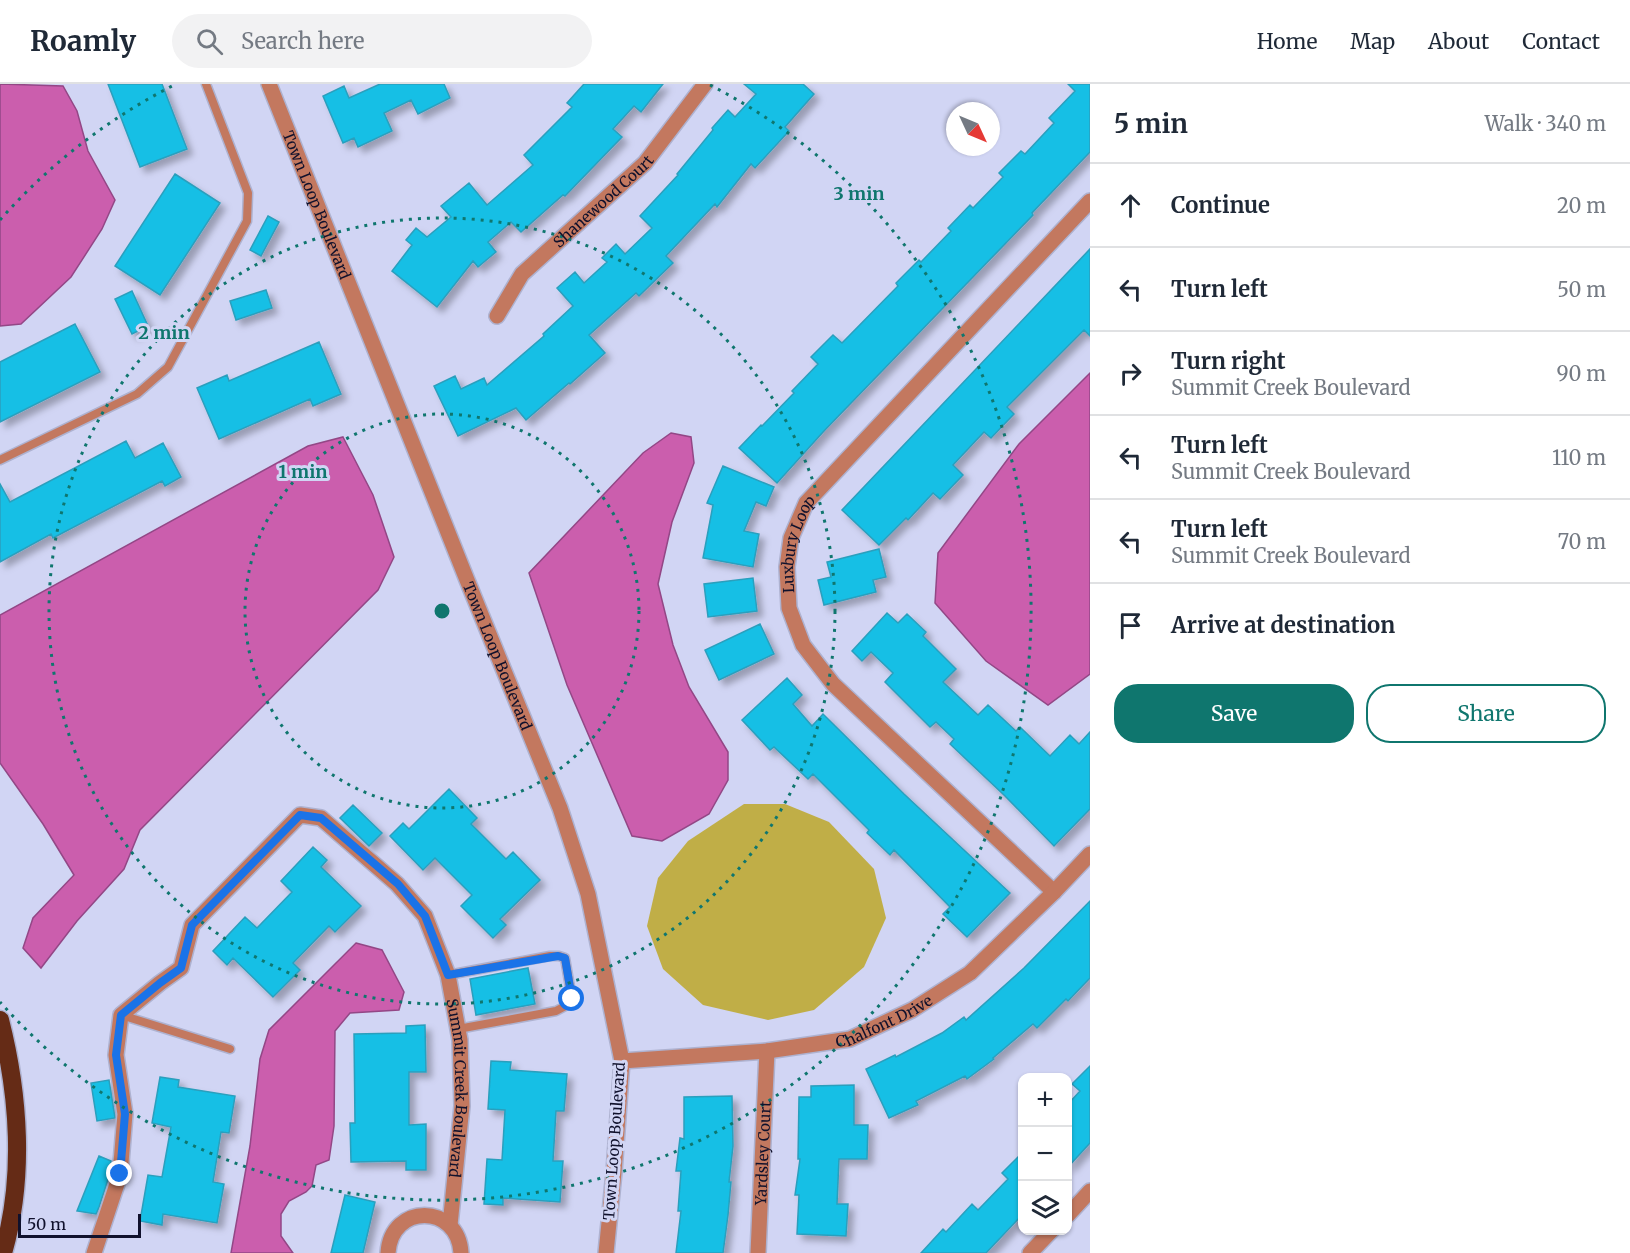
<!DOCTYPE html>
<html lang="en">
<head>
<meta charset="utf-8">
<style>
	:root { --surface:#fff; --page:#f2f2f3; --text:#1f2937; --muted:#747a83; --line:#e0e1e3; --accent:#0f766e }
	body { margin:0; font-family:Merriweather,serif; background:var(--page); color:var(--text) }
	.controls { position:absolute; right:18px; bottom:18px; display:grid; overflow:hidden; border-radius:12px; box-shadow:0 2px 4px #0004 }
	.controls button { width:54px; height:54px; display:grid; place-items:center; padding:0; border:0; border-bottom:2px solid var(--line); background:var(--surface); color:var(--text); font:30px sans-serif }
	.compass { position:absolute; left:946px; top:18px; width:54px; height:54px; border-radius:50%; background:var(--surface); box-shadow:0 2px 4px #0004; rotate:134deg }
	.scale { position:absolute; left:18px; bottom:15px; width:123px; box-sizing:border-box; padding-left:6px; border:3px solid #10112c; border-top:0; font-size:16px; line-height:21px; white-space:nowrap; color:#10112c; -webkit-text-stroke:4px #d1d5f4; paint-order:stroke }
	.stop { position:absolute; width:18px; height:18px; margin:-14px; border:4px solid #1a73e8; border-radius:50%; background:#fff }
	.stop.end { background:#1a73e8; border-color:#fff; box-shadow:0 2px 6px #0008 }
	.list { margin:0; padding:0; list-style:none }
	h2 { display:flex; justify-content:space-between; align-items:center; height:78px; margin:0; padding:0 24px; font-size:26px }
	h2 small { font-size:20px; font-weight:400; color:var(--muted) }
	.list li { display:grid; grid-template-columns:39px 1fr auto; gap:18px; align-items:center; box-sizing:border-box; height:84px; padding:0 24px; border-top:2px solid var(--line) }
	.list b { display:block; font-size:22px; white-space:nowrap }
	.list p { margin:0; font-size:20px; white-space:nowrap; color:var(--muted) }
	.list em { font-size:20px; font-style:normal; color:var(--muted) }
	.actions { display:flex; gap:12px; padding:18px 24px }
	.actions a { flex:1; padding:14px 0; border:2px solid var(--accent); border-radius:24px; text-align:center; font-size:21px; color:var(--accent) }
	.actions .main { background:var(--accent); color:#fff }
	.icon { flex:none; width:33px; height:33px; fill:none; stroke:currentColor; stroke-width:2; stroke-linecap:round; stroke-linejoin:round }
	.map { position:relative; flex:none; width:1090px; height:1169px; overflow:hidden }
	header { display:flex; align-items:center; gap:36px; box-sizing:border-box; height:84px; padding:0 30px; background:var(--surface); border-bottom:2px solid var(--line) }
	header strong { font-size:28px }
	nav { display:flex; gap:33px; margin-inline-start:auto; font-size:21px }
	.search { width:420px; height:54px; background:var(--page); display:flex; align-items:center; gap:15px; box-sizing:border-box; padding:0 21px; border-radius:33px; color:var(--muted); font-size:22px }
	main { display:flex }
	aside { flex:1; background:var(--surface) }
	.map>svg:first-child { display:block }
</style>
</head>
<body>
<header>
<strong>Roamly</strong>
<div class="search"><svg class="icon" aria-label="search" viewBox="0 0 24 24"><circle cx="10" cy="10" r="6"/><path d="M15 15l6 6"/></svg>Search here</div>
<nav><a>Home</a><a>Map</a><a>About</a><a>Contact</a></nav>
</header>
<main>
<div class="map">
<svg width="1090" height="1169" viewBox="0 0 1090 1169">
	<defs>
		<filter id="shadow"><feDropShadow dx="5.5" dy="5.5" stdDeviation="3" flood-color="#0004"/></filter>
	</defs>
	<rect width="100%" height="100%" fill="#d1d5f4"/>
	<!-- green -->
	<path fill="#c0ae47" d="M 744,720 L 785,720 L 829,738 L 874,785 L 886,834 L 864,883 L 814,926 L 768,936 L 703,921 L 663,885 L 647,842 L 658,794 L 688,757 Z"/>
	<!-- water -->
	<path fill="#cb5ead" stroke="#934786" stroke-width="1.5" d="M 0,0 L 63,2 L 77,27 L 88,67 L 115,116 L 102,145 L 71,193 L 21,240 L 0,242 Z
		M 1090,289 L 1090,590 L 1048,621 L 986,577 L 935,519 L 938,469 L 1019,360 Z
		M 671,349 L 691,353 L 694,379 L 672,438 L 658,500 L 673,561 L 689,603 L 728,668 L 728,696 L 709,730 L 662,757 L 632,752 L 567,601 L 529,489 L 643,369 Z
		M 343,353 L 373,411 L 394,473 L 378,506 L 140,746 L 124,785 L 77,837 L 41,884 L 23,864 L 33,834 L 74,791 L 43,740 L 0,679 L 0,531 L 308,362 Z
		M 356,859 L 382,866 L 404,908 L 399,926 L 350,929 L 335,947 L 334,1042 L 329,1076 L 316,1081 L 312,1102 L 306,1108 L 289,1117 L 281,1130 L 281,1152 L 293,1169 L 231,1169 L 250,1062 L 260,975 L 269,946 Z"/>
	<!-- building -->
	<path fill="#14bfe5" stroke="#2c9fbd" stroke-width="1.5" filter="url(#shadow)" d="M 108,0 L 162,0 L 187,65 L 140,83 Z
		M 380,0 L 444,0 L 450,14 L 418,30 L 411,16 L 384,29 L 392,47 L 358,63 L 354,54 L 343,59 L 323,12 L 344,2 L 349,14 Z
		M 584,0 L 663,0 L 641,28 L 634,22 L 613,45 L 622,53 L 565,112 L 563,111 L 521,148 L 511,138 L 488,158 L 496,168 L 478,183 L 473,177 L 437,223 L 392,187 L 412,161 L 406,156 L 416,144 L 427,153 L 451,133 L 441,122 L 469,99 L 487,121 L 533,81 L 524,71 L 572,23 L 567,19 Z
		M 744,0 L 803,0 L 814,10 L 785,43 L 789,47 L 755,84 L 751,80 L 717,123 L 715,120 L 666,172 L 673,179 L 639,212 L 636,209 L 589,251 L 605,269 L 570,300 L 569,299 L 526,336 L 516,324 L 458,352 L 434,302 L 455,292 L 461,305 L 484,294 L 487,301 L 544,252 L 543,250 L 573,222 L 557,204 L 575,188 L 584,199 L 607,178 L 602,174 L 616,160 L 625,170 L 652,144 L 640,132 L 678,91 L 677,90 L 713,46 L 712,44 L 728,26 L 735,33 L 756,10 Z
		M 1068,0 L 1090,0 L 1090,68 L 1032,129 L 1033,131 L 824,347 L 777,399 L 739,364 L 761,341 L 762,342 L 794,309 L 792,307 L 818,280 L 811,273 L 833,251 L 842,259 L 898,202 L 896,199 L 919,176 L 921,178 L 951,147 L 948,144 L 970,121 L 973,124 L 1003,93 L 999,89 L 1021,67 L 1025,70 L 1054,39 L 1049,34 L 1075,7 Z
		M 175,90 L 220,119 L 160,211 L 115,182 Z
		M 268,132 L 279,138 L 261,172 L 250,166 Z
		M 1090,165 L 1090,252 L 1084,246 L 1007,323 L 1014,330 L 991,354 L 984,348 L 953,381 L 963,391 L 940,415 L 933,409 L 908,436 L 906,434 L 879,461 L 842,426 Z
		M 266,206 L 272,224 L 236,236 L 230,217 Z
		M 132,207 L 148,242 L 132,250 L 115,215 Z
		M 75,240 L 100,288 L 0,338 L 0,278 Z
		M 319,258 L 341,310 L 313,322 L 310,315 L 219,355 L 197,304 L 227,291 L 229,297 Z
		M 126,357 L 135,374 L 163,359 L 181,393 L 165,402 L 162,397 L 53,454 L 51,450 L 0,478 L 0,400 L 10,418 Z
		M 723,382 L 774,403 L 766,422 L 756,418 L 744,447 L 759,450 L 753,483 L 703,474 L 713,421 L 707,419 Z
		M 879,465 L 886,493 L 873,496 L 876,508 L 824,521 L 818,496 L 831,493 L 827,478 Z
		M 753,494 L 757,527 L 708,533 L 704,500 Z
		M 887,529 L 898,539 L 907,530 L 926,548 L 923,552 L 956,585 L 943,598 L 978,631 L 988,621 L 1016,647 L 1020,643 L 1050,672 L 1070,651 L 1079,660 L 1090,648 L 1090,725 L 1054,762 L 1005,712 L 950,660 L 954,655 L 936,638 L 930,643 L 885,598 L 893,589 L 871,568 L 862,577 L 852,567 Z
		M 760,540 L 774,570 L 719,596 L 705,566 Z
		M 787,594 L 802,611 L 793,620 L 812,642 L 823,630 L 904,710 L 1010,809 L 967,853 L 943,830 L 950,823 L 894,766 L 890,771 L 867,749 L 869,746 L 813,690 L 808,695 L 774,663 L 770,666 L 742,636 Z
		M 449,705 L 477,734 L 471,740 L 506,775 L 513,768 L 540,796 L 500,835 L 506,841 L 493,854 L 461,822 L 472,811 L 435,774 L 423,786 L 390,752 L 403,739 L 409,745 Z
		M 353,721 L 382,749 L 369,762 L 340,734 Z
		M 313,763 L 327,776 L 321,783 L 361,822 L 335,848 L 329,842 L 293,879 L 300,886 L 273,913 L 233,874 L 227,881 L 213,867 L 245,833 L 257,844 L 292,808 L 281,797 Z
		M 1090,817 L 1090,894 L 1068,917 L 1066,915 L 1037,944 L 1033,940 L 993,974 L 994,975 L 967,995 L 965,992 L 916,1017 L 918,1021 L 889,1034 L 866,985 L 895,971 L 896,973 L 942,949 L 964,933 L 966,936 L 1024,884 Z
		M 528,884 L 535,920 L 476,931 L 470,895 Z
		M 425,941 L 426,988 L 409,988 L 409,1041 L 426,1040 L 426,1086 L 406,1086 L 406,1077 L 351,1078 L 350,1039 L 355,1039 L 354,950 L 406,949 L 406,942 Z
		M 491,977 L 511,978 L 510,986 L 567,990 L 564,1027 L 556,1027 L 553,1077 L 563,1077 L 560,1118 L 503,1114 L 503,1121 L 484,1120 L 487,1075 L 502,1076 L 505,1026 L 488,1025 Z
		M 1090,982 L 1090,1059 L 1068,1083 L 1068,1020 L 1080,1007 L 1072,1000 Z
		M 160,993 L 179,996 L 178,1003 L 235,1012 L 229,1049 L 221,1048 L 213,1098 L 224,1100 L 217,1139 L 163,1130 L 162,1141 L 140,1137 L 148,1091 L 162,1093 L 171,1043 L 152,1039 Z
		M 109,996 L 115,1034 L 97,1037 L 91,999 Z
		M 854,1001 L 854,1041 L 868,1041 L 867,1075 L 839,1075 L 837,1120 L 848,1120 L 846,1152 L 797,1150 L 799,1111 L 795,1111 L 800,1075 L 798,1075 L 799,1013 L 811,1013 L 811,1002 Z
		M 732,1012 L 733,1062 L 729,1098 L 731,1098 L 728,1131 L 723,1169 L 676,1169 L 681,1127 L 678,1127 L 681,1087 L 676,1087 L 680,1054 L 684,1055 L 684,1013 Z
		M 1023,1068 L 1023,1130 L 986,1169 L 921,1169 L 943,1145 L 946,1148 L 972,1120 L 978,1126 L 1008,1095 L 1002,1089 Z
		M 99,1072 L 111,1077 L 110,1089 L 99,1123 L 96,1130 L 77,1127 Z
		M 345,1111 L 375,1118 L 363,1169 L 331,1169 Z"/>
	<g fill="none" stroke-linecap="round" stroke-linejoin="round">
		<!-- service casing -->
		<g stroke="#aeb2d0" stroke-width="11">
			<path id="service" d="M 0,376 L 137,310 L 168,283 L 247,137 L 248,109 L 206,0
				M 448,891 L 550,872 L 559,872 L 565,874 L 572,915 L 571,919 L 556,927 L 458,945
				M 121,931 L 230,965"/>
		</g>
		<!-- minor casing -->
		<g stroke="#aeb2d0" stroke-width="18">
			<g id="minor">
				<path id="s1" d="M 497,232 L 522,190 L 645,79 L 705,0"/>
				<path id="s2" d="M 1054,808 L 833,600 L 803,561 L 789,524 L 787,483 L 791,454 L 806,419 L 1090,117"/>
				<path id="s3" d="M 622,977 L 767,967 L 850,955 L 912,926 L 970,889 L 1054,808 L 1090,770"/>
				<path d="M 1068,1131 L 1090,1107"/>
				<path id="s4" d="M 94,1169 L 120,1091 L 125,1030 L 116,971 L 121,931 L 160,899 L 181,884 L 192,841 L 300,731 L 321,734 L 397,800 L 425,832 L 448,891 L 460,956 L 462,1022 L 450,1141"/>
				<path d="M 388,1169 C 391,1119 458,1119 461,1169"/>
				<path id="s5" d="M 758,1169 L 767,967"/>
				<path d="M 1030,1169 L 1052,1146"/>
			</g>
		</g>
		<!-- tertiary casing -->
		<g stroke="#aeb2d0" stroke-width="18">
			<g id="tertiary">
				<path id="s6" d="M 269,0 L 467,496 L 560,724 L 588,810 L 622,977 L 614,1088 L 606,1169"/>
			</g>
		</g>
		<!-- motorway casing -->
		<g stroke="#aeb2d0" stroke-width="21">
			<path id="motorway" d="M 0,936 C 19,1011 25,1094 3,1169"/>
		</g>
		<!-- service -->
		<use href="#service" stroke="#c3785f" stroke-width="8"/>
		<!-- minor -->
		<use href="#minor" stroke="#c3785f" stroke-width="15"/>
		<!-- tertiary -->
		<use href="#tertiary" stroke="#c3785f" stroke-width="15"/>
		<!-- motorway -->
		<use href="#motorway" stroke="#652b16" stroke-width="18"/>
	</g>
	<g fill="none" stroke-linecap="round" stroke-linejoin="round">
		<!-- route -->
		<path stroke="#1a73e8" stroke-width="8" d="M 120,1090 L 125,1030 L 116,971 L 121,931 L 160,899 L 181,884 L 192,841 L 300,731 L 321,734 L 398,800 L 425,832 L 448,891 L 558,872 L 565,874 L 572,915"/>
	</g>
	<!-- distance rings -->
	<g fill="none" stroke="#0f766e" stroke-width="3" stroke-dasharray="3 6">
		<circle cx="442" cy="527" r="197"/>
		<circle cx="442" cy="527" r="393"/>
		<path d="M0 136A590 590 0 0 1 174 1M710 1A590 590 0 1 1 0 918"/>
	</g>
	<g text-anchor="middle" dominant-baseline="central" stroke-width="6" stroke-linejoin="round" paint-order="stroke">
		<!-- street labels -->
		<g font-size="15" fill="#10112c" stroke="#d1d5f4">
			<text stroke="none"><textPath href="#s1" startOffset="158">Shanewood Court</textPath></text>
			<text stroke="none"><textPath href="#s6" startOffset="130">Town Loop Boulevard</textPath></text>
			<text stroke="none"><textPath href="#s2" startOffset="458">Luxbury Loop</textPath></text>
			<text stroke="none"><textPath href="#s6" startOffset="616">Town Loop Boulevard</textPath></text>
			<text stroke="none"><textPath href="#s3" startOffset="267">Chalfont Drive</textPath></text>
			<text stroke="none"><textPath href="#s4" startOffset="860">Summit Creek Boulevard</textPath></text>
			<text transform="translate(614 1057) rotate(-86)">Town Loop Boulevard</text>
			<text stroke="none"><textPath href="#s5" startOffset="100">Yardsley Court</textPath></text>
		</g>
	</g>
	<circle cx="442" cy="527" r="9" fill="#0f766e" stroke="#d1d5f4" stroke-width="3"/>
	<g font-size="18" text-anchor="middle" font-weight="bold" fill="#0f766e" stroke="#d1d5f4" stroke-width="6" stroke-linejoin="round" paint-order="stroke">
		<text x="859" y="116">3 min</text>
		<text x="164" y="255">2 min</text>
		<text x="303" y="394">1 min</text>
	</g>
</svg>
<div class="controls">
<button>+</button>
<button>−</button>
<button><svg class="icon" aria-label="layers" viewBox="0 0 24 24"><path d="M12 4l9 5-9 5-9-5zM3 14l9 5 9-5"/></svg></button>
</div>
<svg class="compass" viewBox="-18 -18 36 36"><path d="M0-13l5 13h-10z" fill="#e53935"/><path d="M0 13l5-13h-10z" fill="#747a83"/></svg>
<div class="scale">50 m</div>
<div class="stop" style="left:572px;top:915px"></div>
<div class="stop end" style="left:120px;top:1090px"></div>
</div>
<aside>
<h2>5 min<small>Walk · 340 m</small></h2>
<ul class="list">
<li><svg class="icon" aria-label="ahead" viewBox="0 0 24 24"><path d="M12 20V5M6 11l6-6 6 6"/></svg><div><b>Continue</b></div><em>20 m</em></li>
<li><svg class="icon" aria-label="left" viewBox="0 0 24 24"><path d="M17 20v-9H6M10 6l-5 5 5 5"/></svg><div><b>Turn left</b></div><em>50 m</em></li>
<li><svg class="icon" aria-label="right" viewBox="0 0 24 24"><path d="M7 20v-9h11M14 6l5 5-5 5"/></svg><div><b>Turn right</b><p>Summit Creek Boulevard</p></div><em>90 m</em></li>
<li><svg class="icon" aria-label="left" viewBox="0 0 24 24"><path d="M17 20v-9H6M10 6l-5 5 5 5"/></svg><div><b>Turn left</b><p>Summit Creek Boulevard</p></div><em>110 m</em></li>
<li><svg class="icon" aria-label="left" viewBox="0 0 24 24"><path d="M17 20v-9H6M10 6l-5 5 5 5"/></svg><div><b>Turn left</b><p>Summit Creek Boulevard</p></div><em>70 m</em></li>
<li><svg class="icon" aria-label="arrive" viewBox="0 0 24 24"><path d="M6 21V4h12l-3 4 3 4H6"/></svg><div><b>Arrive at destination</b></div></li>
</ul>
<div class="actions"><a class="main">Save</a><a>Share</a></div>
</aside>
</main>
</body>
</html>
